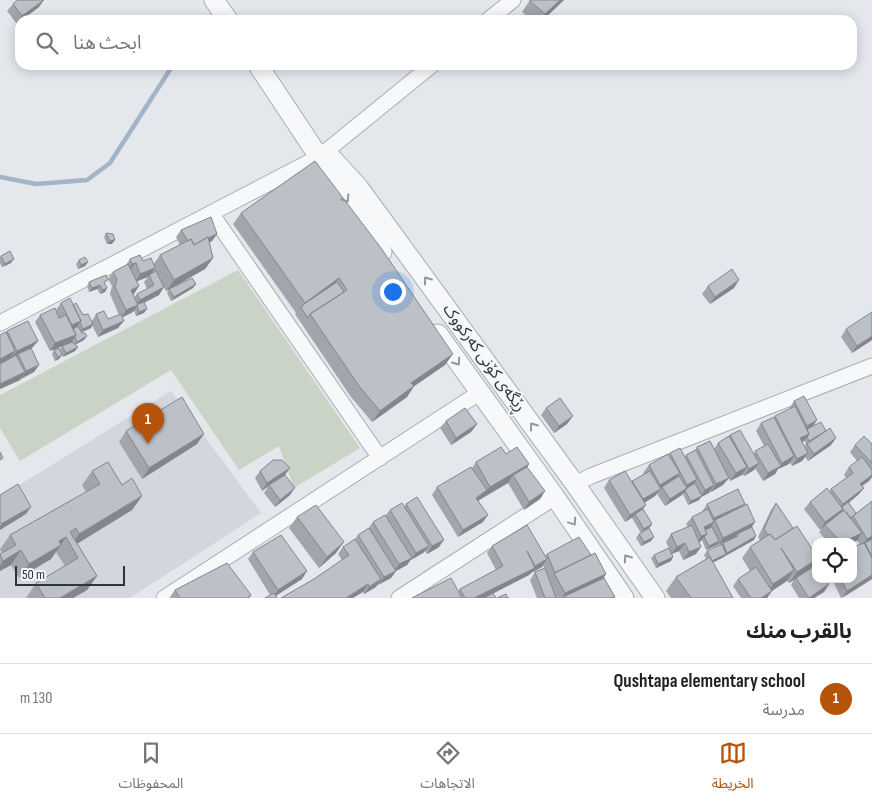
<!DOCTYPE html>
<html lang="ar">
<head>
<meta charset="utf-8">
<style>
	:root { --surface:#fff; --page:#f2f2f2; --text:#222; --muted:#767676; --line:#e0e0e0; --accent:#b45309 }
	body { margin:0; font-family:"Sofia Sans Condensed","Noto Sans Arabic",sans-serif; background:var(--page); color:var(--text); direction:rtl }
	.controls { position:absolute; right:15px; bottom:15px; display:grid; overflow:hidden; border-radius:10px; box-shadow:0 2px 12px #0003 }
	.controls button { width:45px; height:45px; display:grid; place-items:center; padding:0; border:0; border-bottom:1px solid var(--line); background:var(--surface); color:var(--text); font:25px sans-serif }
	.scale { position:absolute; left:15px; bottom:12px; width:110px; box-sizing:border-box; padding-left:5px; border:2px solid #2d3442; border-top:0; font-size:14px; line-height:18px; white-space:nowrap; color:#2d3442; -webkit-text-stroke:4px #f4f6f8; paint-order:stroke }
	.you { position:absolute; left:392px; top:291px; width:18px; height:18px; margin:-12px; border:4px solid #fff; border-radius:50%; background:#1a73e8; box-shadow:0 0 0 8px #1a73e833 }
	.badge { display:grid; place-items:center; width:32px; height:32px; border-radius:50%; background:var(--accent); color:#fff; font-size:16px; font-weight:700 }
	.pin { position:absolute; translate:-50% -41px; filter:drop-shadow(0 1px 2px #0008) }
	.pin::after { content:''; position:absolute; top:26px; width:18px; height:15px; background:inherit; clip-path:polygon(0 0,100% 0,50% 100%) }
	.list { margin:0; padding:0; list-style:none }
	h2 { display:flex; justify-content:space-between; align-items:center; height:65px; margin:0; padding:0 20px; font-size:21px }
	h2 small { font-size:16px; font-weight:400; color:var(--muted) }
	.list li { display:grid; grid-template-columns:32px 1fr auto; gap:15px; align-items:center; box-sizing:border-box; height:70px; padding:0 20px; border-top:1px solid var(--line) }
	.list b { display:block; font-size:19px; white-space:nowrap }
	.list p { margin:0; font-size:16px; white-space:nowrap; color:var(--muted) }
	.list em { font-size:16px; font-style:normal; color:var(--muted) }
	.icon { flex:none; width:28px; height:28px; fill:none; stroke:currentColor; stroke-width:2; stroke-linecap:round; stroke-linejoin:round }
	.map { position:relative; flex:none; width:872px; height:598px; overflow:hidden; direction:ltr }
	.search { position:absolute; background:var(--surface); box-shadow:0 2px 12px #0003; left:15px; right:15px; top:15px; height:55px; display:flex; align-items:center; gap:12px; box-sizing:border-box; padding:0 18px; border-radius:15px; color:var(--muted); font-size:19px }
	.sheet { height:135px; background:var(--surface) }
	nav { display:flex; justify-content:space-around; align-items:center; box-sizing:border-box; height:70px; border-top:1px solid var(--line); background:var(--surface); font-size:14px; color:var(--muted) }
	nav a { display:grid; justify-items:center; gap:2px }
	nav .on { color:var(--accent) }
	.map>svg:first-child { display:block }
</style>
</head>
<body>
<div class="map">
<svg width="872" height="598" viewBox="0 0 872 598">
	<rect width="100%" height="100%" fill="#e4e7eb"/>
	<!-- built -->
	<path fill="#d3d6dd" d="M 171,391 L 261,513 L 130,598 L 0,598 L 0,497 Z"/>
	<!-- green -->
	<path fill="#cad4c6" d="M 238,270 L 360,448 L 294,488 L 279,446 L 239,470 L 171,370 L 20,461 L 0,428 L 0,395 Z"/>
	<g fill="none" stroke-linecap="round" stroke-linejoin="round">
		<!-- stream -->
		<path stroke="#a3b4c7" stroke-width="4.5" d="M 0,177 L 36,184 L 87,180 L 110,163 L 173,65"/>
		<!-- minor casing -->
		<g stroke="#a9aeb5" stroke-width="17">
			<path id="minor" d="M 488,20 L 513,0
				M 211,213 L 380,458
				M 0,323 L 319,157 L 432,65
				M 575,484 L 591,476 L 872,366
				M 164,598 L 479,393
				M 399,598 L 555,497"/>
		</g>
		<!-- tertiary casing -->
		<g stroke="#a9aeb5" stroke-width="21">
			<path id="tertiary" d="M 214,0 L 228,20
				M 258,65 L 382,252
				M 327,153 L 359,188 L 575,484 L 655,598
				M 438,334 L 555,497 L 624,598"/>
		</g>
		<!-- minor -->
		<use href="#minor" stroke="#f7f8f9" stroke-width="15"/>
		<!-- tertiary -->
		<use href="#tertiary" stroke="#f7f8f9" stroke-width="19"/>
	</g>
	<!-- wall -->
	<path fill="#a2a5ab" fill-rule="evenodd" d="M 530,0 L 564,0 L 543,20 L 532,20 L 522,12 Z
		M 13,4 L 39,7 L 20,20 L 20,21 L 17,24 L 7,11 Z
		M 315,161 L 445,365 L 414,386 L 407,397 L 372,422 L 351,397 L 295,314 L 296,313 L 233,224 L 241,213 Z
		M 181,230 L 217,234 L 212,241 L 209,242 L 213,258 L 205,269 L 166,291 L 162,284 L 159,295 L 144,303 L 144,313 L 136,316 L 134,310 L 133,312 L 122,317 L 118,328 L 98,337 L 92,325 L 91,328 L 82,332 L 84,340 L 75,345 L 78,347 L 75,351 L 63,357 L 60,350 L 62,346 L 69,343 L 50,351 L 35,322 L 40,315 L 59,318 L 56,310 L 61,303 L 73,305 L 83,315 L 92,321 L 96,314 L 108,319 L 119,315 L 110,294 L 112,286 L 108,279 L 113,272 L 126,265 L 130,259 L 143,261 L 153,265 L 160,255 L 180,245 L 176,237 ZM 148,277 L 144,282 L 147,289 L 137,294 L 134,298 L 133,295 L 134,294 L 137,281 Z
		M 106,233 L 112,244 L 107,244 L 104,237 Z
		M 1,256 L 11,263 L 2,267 L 0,263 L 0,257 Z
		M 79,260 L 88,262 L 85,266 L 78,269 L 76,264 Z
		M 89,282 L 105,284 L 107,288 L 105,292 L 100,294 L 97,289 L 89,292 L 87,286 Z
		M 196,284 L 193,288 L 171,301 L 167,293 L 169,289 Z
		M 708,286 L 734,288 L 710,304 L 702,294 Z
		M 846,329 L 872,340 L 852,353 L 841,337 Z
		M 7,331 L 38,341 L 31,349 L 39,365 L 34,372 L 21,378 L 20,380 L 0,389 L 6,333 Z
		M 54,350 L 59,359 L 55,361 L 52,354 Z
		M 794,401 L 813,426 L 826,431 L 836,438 L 831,445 L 808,461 L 805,457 L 802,461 L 792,466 L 790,462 L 789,464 L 778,469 L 775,474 L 763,481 L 755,468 L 754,470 L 744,476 L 742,474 L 730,481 L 729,478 L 723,485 L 711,492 L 710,491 L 709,493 L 701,497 L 699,500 L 688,505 L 683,494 L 665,506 L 657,494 L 661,489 L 655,496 L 644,503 L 642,510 L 652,524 L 650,527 L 641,533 L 632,518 L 633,517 L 625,522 L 604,488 L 609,480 L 632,482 L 644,474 L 643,473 L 649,465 L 669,455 L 670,453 L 685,457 L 686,455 L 695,450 L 697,447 L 714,449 L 718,443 L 730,435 L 754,454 L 755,451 L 764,446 L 756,431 L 761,423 L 774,418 L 775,416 L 789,409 ZM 804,440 L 806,444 L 804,447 L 802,442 Z
		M 546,408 L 567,424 L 554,433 L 541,415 Z
		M 446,421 L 477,424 L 471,432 L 451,445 L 440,428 Z
		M 126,431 L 197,444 L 142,479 L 119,442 Z
		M 872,444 L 872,477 L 869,481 L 862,486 L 864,488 L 858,495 L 849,503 L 856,513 L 872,501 L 872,579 L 841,598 L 832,579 L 853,579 L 860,545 L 857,540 L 853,542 L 828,542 L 819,532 L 822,529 L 820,530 L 804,509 L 810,502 L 830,491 L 831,489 L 846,478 L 844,475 L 849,467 L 857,461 L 850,452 L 855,445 Z
		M 506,454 L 529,464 L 527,467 L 540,499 L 524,510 L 508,483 L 478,501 L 483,522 L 458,537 L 432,495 L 437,487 L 472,468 L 476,462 Z
		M 290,468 L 285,475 L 290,495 L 275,507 L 264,493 L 268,487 L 262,491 L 255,478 L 260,471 Z
		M 92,471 L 122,485 L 142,496 L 132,510 L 77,543 L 97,576 L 87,590 L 73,598 L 26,598 L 36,583 L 65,566 L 56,552 L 51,559 L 19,578 L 11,565 L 0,571 L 0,554 L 2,553 L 0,549 L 10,535 L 86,492 L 82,485 Z
		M 776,503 L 816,562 L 812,567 L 829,584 L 824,592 L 814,598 L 799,598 L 791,585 L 794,580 L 789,583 L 787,580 L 771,591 L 767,598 L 741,598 L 733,586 L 738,579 L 750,571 L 742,558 L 750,547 L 760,540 L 758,537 L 771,510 Z
		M 406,504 L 439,547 L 427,554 L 425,551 L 423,553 L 410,560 L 407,565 L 396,571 L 391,578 L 378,585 L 378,584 L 376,587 L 364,594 L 363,592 L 314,579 L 342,560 L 338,554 L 343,547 L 355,539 L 358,535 L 368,529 L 373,522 L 385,516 L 390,510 L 404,507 Z
		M 707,504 L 743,507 L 752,527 L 754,540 L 713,563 L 733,598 L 671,598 L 666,591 L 676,577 L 706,559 L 704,555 L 707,551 L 735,537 L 706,550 L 702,540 L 699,542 L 696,554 L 683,560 L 679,551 L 672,554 L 671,561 L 656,568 L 651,558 L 654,555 L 669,548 L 666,542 L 671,534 L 688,527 L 686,524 L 692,517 L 702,512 Z
		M 297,517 L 336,553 L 319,568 L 289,528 Z
		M 639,534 L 651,541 L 641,546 L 636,538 Z
		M 492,546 L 545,556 L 547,554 L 606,574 L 604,578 L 615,597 L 614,598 L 537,598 L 530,580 L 535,572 L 544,568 L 543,565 L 542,567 L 531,573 L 529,575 L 484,598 L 412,598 L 458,591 L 460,589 L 496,570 L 487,553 Z
		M 253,552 L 302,579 L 276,596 L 270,595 L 248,559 Z
		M 175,590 L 251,595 L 250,598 L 170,598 L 170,597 Z"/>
	<!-- shaded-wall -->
	<path fill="#84868b" d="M 44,0 L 39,7 L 22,20 L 20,20 L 20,21 L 17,24 L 22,16 Z
		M 560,0 L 564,0 L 543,20 L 541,20 L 545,14 Z
		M 217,234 L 212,241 L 187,256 L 192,248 Z
		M 115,240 L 112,244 L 107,244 L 110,241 Z
		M 213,258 L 205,269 L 166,291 L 174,280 Z
		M 14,259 L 11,263 L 2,267 L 5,264 Z
		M 88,262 L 85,266 L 78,269 L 81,265 Z
		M 136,263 L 130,270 L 127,272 L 132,264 Z
		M 155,268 L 150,276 L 149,275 L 148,277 L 135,282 L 140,274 Z
		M 339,278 L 331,289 L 305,303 Z
		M 739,280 L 734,288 L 710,304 L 715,297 Z
		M 196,284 L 193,288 L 171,301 L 174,297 Z
		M 100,285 L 97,289 L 89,292 L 92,288 Z
		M 139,286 L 134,294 L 126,298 L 131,290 Z
		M 164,287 L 159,295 L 137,306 L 133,312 L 121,318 L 126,310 L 136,305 L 140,300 Z
		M 107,288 L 105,292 L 100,294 L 103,290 Z
		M 147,309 L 144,313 L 136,316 L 139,312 Z
		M 81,321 L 76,328 L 67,333 L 72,325 Z
		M 124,321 L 118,328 L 98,337 L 103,330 Z
		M 93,324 L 91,328 L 80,333 L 83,329 Z
		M 76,335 L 71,343 L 50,351 L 55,343 Z
		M 87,336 L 84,340 L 74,345 L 77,342 Z
		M 872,336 L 872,340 L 852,353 L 857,346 Z
		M 38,341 L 32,348 L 19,355 L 18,354 L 17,356 L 11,358 L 17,351 Z
		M 78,347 L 75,351 L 63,357 L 66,353 Z
		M 15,351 L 10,359 L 0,364 L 0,359 Z
		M 453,354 L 445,365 L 403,394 L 411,383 Z
		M 62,355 L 59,359 L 55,361 L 58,357 Z
		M 39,365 L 34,372 L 21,379 L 26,371 Z
		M 25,372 L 20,380 L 0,389 L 0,384 Z
		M 414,386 L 407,397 L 372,422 L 380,411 Z
		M 573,416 L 567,424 L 554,433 L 559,426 Z
		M 817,420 L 812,428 L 802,433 L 807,426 Z
		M 477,424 L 471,432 L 451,445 L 456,438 Z
		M 204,434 L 197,444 L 142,479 L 149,468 Z
		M 809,434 L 804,441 L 795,446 L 800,438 Z
		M 836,438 L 831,445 L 808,461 L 814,454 Z
		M 808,453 L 802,461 L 792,466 L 797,459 Z
		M 794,456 L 789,464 L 778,469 L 775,474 L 763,481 L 768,473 L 779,467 L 782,463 Z
		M 759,463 L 754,470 L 744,476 L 749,469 Z
		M 529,464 L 522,475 L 513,475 L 508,483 L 482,498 L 471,506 L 476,498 L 487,490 L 490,487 Z
		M 747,467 L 742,475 L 730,481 L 736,473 Z
		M 290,468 L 284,476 L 269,485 L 262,491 L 267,483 Z
		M 680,473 L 674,481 L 662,487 L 655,496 L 638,507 L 643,499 L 655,492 L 660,485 Z
		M 872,475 L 872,477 L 869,481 L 855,491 L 860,484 Z
		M 729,478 L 723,485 L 711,492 L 716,484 Z
		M 697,479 L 691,487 L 686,490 L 682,495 L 665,506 L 670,499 L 682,491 L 687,485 Z
		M 714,485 L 709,493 L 701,497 L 699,500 L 688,505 L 691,501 L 700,497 L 705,490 Z
		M 295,488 L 290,495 L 275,507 L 280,500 Z
		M 864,488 L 858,495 L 837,511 L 843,504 Z
		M 545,491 L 540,499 L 524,510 L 529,502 Z
		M 142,496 L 132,510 L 72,547 L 71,546 L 79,534 Z
		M 745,504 L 739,511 L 715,520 L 713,523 L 714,522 L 709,530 L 701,534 L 704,527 L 710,524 L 714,518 Z
		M 646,505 L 640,513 L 635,514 L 633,517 L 625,522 L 630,515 Z
		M 31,507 L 26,514 L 0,530 L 0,526 L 1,524 Z
		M 843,509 L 838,516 L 825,525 L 820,530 L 825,522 Z
		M 488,515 L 483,522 L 458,537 L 463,530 Z
		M 755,522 L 750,530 L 737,534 L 735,537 L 718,545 L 723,538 Z
		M 652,524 L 650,527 L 641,533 L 644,529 Z
		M 862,533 L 857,541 L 853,542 L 843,542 Z
		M 707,534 L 701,541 L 696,544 L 701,536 Z
		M 756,536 L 754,540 L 725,556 L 727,553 Z
		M 872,536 L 872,540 L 865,543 L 861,547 L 867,539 Z
		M 66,537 L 51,559 L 19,578 L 29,564 L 59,541 Z
		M 654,537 L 651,541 L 641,546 L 644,542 Z
		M 444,540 L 439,547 L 427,554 L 432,546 Z
		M 719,541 L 717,545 L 706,550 L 709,546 Z
		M 344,542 L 336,553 L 319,568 L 327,557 Z
		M 685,543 L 679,551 L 671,554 L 677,547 Z
		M 429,546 L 423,553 L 411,560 L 416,553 Z
		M 701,547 L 696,554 L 683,560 L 689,552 Z
		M 21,550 L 11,565 L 0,571 L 0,566 L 3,561 Z
		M 726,554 L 724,557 L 709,564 L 712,561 Z
		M 673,557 L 671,561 L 656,568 L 658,564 Z
		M 412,558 L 407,565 L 394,572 L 399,564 Z
		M 547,559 L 542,567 L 531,573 L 529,575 L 484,598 L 474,598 L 534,568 L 535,566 Z
		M 816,560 L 816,562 L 810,569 L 796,578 L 794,580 L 789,583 L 797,572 Z
		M 794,570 L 787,581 L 766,595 L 773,584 Z
		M 307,571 L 302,579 L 272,598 L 278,590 Z
		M 396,571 L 391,578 L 378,585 L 384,577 Z
		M 606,574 L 598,585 L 563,597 L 565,593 Z
		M 872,575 L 872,579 L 842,598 L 847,591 Z
		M 97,576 L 87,590 L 73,598 L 60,598 Z
		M 381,579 L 376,587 L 364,594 L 369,587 Z
		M 368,584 L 363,592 L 353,598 L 346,598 Z
		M 829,584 L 824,592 L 814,598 L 809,598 Z
		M 772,591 L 767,598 L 761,598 Z"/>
	<!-- building -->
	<path fill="#bcc0c7" stroke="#84868b" d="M 17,0 L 44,0 L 22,16 L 13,4 Z
		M 530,0 L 560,0 L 545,14 L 530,1 Z
		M 315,161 L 381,248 L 453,354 L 411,383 L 414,386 L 380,411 L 359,386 L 310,314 L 347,290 L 339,278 L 305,303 L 241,213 Z
		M 211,217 L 217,234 L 208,238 L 208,237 L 194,245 L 191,239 L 188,241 L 181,230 Z
		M 106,233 L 113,234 L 115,240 L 110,241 Z
		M 208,237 L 213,258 L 174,280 L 160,255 L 191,239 L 194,245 Z
		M 10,251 L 14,259 L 5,264 L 1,256 Z
		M 140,255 L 143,261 L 151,258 L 155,268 L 140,274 L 136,263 L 132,264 L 130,259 Z
		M 85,257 L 88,262 L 81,265 L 79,260 Z
		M 128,264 L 139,286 L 131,290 L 138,305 L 126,310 L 115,287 L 117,279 L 113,272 Z
		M 732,269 L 739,280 L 715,297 L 708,286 Z
		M 156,271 L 164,287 L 140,300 L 137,294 L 154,285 L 149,275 Z
		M 106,275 L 108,280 L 104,282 L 107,288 L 103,290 L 100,285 L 92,288 L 89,282 Z
		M 192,278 L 196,284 L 174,297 L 169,289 Z
		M 337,282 L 344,292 L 310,314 L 308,318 L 301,308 L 304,304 Z
		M 70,298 L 81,321 L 72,325 L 61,303 Z
		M 144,302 L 147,309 L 139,312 L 137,306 L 138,304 Z
		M 76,303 L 83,315 L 88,314 L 93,324 L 83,329 L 80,323 L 81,321 L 73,305 Z
		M 55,308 L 59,318 L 66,315 L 76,335 L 55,343 L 40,315 Z
		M 104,311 L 108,319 L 121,314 L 124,321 L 103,330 L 96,314 Z
		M 872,312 L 872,336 L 857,346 L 846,329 Z
		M 28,321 L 38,341 L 17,351 L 7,331 Z
		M 78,326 L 82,333 L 85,333 L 87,336 L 77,342 L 75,337 L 76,335 L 73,329 Z
		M 6,332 L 15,351 L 0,359 L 0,335 Z
		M 72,342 L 78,347 L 66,353 L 62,346 Z
		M 31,348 L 39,365 L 26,371 L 18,354 Z
		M 59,348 L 62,355 L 58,357 L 54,350 Z
		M 16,355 L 25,372 L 0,384 L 0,364 Z
		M 804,396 L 817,420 L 807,426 L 794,401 Z
		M 182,397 L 204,434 L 149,468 L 126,431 Z
		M 560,398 L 573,416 L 559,426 L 546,408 Z
		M 795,406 L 809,434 L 800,438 L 808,453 L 797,459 L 775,416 Z
		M 465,408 L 477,424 L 456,438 L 446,421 Z
		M 774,417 L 794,456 L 782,463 L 761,423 Z
		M 821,422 L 826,431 L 809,441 L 807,437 L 809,434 L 807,429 Z
		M 830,428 L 836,438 L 814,454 L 807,444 Z
		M 740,430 L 759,463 L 749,469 L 730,435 Z
		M 729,436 L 747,467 L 736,473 L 718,443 Z
		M 864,436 L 872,444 L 872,463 L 855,445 Z
		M 710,441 L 729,478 L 716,484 L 697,447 Z
		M 768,444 L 781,466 L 768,473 L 755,451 Z
		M 501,447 L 506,454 L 517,447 L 529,464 L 490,487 L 476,462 Z
		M 680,448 L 697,479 L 687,485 L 670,453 Z
		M 696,450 L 714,485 L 705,490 L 686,455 Z
		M 0,452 L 3,458 L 0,460 Z
		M 668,454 L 680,473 L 660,485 L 649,465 Z
		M 862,457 L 872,470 L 872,475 L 860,484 L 864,488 L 843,504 L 831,489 L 853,473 L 849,467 Z
		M 273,460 L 282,460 L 290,468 L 267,483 L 260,471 Z
		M 108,462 L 122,485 L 132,478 L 142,496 L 79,534 L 76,528 L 70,532 L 97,576 L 60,598 L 45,598 L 36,583 L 78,558 L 66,537 L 59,541 L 61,545 L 29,564 L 21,550 L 3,561 L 0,554 L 16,545 L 10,535 L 100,484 L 92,471 Z
		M 471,467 L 487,490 L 476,498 L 488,515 L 463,530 L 437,487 Z
		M 527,467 L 545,491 L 529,502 L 513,475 Z
		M 625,471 L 646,505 L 630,515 L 609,480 Z
		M 650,471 L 661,489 L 643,499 L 632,481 Z
		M 285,475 L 295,488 L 280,500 L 269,485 Z
		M 679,476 L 687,488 L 670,499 L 662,487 Z
		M 695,483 L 702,496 L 691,501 L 685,491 L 687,488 Z
		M 18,484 L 31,507 L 1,524 L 0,522 L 0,495 Z
		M 827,488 L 843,509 L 825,522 L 810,502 Z
		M 738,489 L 745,504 L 714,518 L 707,504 Z
		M 417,497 L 444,540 L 432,546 L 406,504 Z
		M 872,501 L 872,536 L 867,539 L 853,516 Z
		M 848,502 L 856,513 L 851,518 L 844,510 L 841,512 L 843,509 L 842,507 Z
		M 402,503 L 429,546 L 416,553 L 390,510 Z
		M 776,503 L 793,528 L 775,540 L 770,534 L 768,535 L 764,529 Z
		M 747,504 L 755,522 L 723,538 L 715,520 Z
		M 316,505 L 344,542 L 327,557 L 297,517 Z
		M 643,509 L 652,524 L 644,529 L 635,514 Z
		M 708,509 L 714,522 L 704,527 L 707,534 L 701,536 L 692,517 Z
		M 844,510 L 862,533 L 843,542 L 841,542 L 825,525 Z
		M 385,515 L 412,558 L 399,564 L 373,522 Z
		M 527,525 L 547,559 L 535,566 L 527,551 L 535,568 L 474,598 L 465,598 L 460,589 L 503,566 L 492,546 Z
		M 692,525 L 701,547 L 689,552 L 685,543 L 677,547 L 671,534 Z
		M 797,526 L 816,555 L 816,560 L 797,572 L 781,548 L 794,570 L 773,584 L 750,547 L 770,534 L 775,540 Z
		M 712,527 L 719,541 L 709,546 L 704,537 L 707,534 L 705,530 Z
		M 752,527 L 756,536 L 727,553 L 723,543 L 738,536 L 737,534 Z
		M 369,528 L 396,571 L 384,577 L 358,535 Z
		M 649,528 L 654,537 L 644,542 L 639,534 Z
		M 281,535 L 307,571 L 278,590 L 253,552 Z
		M 579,537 L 591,555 L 555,573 L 547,554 Z
		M 355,539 L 381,579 L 369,587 L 368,584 L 346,598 L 281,598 L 314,579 L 349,555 L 343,547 Z
		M 872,539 L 872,556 L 865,543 Z
		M 864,543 L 872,558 L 872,575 L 847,591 L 841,579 L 853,579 L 853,547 Z
		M 722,544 L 726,554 L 712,561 L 707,551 Z
		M 669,548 L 673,557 L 658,564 L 654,555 Z
		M 595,553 L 606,574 L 565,593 L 554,573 Z
		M 710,557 L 733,598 L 691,598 L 676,577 Z
		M 227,563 L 251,595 L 247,598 L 180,598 L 175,590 Z
		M 816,565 L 816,579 L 826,579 L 829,584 L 809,598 L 796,578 Z
		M 756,567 L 772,591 L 761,598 L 751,598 L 738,579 Z
		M 545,568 L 556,598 L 545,598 L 535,572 Z
		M 451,578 L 462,598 L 412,598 Z
		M 604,578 L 615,597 L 611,598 L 563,598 L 563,597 Z
		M 274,593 L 277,598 L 265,598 Z
		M 493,593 L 496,598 L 484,598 Z
		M 506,594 L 508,598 L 497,598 Z"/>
	<!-- one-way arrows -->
	<defs><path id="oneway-chevron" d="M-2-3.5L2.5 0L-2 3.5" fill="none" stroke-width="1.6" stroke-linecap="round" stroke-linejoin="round" transform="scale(1.25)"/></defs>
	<g stroke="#92969e">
		<use href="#oneway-chevron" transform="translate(346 199) rotate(57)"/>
		<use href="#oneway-chevron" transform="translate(427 280) rotate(-126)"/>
		<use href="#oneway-chevron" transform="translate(457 362) rotate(55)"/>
		<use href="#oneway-chevron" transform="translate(533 426) rotate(-126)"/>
		<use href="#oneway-chevron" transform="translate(573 522) rotate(56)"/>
		<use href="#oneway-chevron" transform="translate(627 558) rotate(-125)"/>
	</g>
	<g text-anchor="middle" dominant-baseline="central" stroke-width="4" stroke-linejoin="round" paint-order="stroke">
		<!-- street labels -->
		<g font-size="16" fill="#2d3442" stroke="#f4f6f8">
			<text transform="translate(484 358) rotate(54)">ڕێگەی کۆنی کەرکووک</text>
		</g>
	</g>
</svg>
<div class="controls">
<button><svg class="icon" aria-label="locate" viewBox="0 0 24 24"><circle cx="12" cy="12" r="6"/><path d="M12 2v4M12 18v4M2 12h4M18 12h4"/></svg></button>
</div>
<div class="scale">50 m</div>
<div class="you"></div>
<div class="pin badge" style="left:148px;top:444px">1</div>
<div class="search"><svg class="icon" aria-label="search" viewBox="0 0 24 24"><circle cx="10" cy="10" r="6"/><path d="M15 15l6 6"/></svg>ابحث هنا</div>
</div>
<section class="sheet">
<h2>بالقرب منك<small></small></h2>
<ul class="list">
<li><span class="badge">1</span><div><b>Qushtapa elementary school</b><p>مدرسة</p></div><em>130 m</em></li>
</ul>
</section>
<nav>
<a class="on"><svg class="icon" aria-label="map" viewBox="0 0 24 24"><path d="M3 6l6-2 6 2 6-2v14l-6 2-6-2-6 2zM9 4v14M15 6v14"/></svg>الخريطة</a>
<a><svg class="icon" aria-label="directions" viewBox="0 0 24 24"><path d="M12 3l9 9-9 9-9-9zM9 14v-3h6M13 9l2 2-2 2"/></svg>الاتجاهات</a>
<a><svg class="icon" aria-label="saved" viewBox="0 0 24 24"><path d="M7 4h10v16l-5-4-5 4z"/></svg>المحفوظات</a>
</nav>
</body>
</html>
